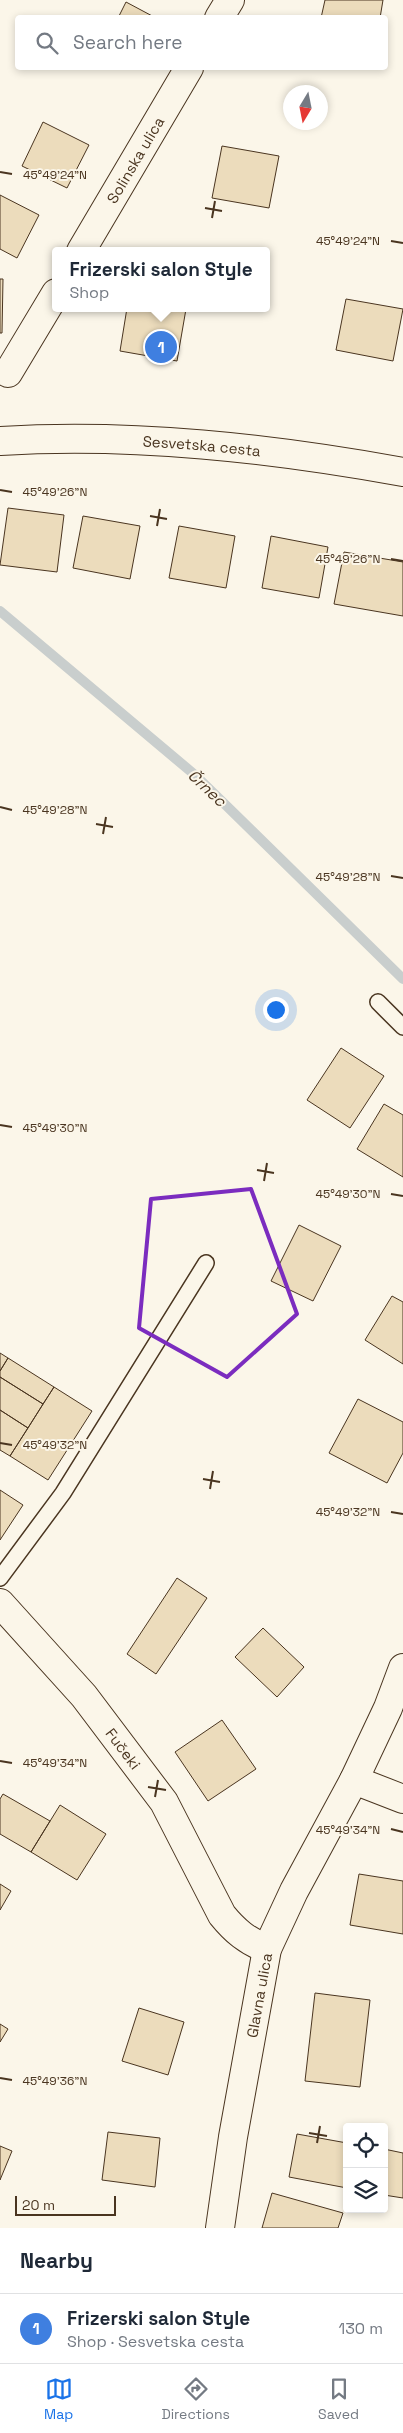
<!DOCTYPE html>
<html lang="en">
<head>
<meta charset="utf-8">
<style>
	:root { --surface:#fff; --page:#f6f6f7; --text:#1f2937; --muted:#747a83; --line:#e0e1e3; --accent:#1a73e8 }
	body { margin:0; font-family:"Space Grotesk",sans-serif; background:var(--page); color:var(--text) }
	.controls { position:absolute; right:15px; bottom:15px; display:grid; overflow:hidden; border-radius:5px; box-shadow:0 2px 8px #0003 }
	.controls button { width:45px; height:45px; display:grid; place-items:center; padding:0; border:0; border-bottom:1px solid var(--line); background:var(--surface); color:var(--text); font:25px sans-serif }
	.compass { position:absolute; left:283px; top:85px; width:45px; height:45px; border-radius:50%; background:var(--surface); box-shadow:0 2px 8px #0003; rotate:190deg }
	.scale { position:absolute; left:15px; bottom:12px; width:101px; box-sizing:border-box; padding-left:5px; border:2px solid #4a3520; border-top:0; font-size:14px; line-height:18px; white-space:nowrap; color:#4a3520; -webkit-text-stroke:4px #fbf6e9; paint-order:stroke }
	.you { position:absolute; left:275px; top:1009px; width:18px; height:18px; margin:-12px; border:4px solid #fff; border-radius:50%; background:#1a73e8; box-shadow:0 0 0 8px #1a73e833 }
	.badge { display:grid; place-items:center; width:32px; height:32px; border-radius:50%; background:var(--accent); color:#fff; font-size:16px; font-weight:700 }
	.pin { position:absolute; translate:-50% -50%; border:2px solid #fff; box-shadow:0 1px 5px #0006 }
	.popup { position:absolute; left:52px; top:247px; width:218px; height:65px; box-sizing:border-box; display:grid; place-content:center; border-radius:5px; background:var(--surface); filter:drop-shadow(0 1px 4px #0005); font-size:16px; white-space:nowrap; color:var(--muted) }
	.popup b { font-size:19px; color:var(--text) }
	.popup::after { content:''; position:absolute; left:50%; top:100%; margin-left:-10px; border:10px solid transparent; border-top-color:var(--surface) }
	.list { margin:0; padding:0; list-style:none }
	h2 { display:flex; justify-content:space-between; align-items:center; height:65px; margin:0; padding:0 20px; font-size:21px }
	h2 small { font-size:16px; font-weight:400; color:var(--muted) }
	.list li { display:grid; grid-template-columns:32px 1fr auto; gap:15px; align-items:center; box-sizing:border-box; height:70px; padding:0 20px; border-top:1px solid var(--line) }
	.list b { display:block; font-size:19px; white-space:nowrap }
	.list p { margin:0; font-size:16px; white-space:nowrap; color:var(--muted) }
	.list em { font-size:16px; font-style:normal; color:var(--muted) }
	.icon { flex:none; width:28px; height:28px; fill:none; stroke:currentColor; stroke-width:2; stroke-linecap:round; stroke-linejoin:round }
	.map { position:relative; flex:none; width:403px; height:2228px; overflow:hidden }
	.search { position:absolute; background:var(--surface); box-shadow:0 2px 8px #0003; left:15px; right:15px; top:15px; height:55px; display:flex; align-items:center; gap:12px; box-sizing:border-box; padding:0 18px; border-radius:5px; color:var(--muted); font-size:19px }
	.sheet { height:135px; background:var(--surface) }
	nav { display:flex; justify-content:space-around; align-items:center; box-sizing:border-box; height:70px; border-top:1px solid var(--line); background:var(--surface); font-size:14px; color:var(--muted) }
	nav a { display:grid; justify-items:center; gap:2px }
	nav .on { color:var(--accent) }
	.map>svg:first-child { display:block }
</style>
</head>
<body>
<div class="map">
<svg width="403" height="2228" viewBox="0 0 403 2228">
	<rect width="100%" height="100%" fill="#fbf6e9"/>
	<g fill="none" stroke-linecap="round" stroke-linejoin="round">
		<!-- stream -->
		<path stroke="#c9cecd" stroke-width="10" d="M 0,611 L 195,775 L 403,979"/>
	</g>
	<!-- building -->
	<path fill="#ecdcbc" stroke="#4a3520" d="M 325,0 L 383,0 L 380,18 L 321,18 Z
		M 126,2 L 156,18 L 118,18 Z
		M 43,122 L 89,145 L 67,188 L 22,166 Z
		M 222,146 L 279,156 L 269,208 L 212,198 Z
		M 0,195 L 39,215 L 17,258 L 0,249 Z
		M 0,279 L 3,279 L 2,333 L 0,333 Z
		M 346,299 L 403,309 L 393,361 L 336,350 Z
		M 127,308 L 186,309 L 177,361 L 120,351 Z
		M 8,508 L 64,515 L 57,572 L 0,565 Z
		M 83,516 L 140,526 L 130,579 L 73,568 Z
		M 179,526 L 235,536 L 226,588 L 169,578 Z
		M 271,536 L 328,547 L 319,598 L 262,588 Z
		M 344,552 L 403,562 L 403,616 L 334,604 Z
		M 341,1048 L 384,1076 L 350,1128 L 307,1100 Z
		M 384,1104 L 403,1115 L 403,1177 L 357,1149 Z
		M 299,1225 L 341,1246 L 313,1301 L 271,1281 Z
		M 392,1296 L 403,1302 L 403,1364 L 365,1340 Z
		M 0,1353 L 8,1358 L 0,1371 Z
		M 8,1358 L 54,1387 L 43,1404 L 0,1377 L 0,1371 Z
		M 0,1377 L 43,1404 L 28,1428 L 0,1410 Z
		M 54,1387 L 92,1411 L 48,1480 L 10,1456 Z
		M 358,1399 L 403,1422 L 403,1453 L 387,1483 L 329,1453 Z
		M 0,1410 L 28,1428 L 10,1456 L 0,1450 Z
		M 0,1490 L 23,1505 L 0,1540 Z
		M 177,1578 L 207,1598 L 156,1674 L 127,1654 Z
		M 263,1628 L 304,1667 L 277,1697 L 235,1657 Z
		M 222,1720 L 256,1769 L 208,1801 L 175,1752 Z
		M 3,1794 L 50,1821 L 31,1852 L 0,1834 L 0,1799 Z
		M 60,1805 L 106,1834 L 77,1880 L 31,1852 Z
		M 359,1874 L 403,1881 L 403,1934 L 350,1925 Z
		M 0,1884 L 11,1891 L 0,1910 Z
		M 315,1993 L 370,2000 L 360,2087 L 305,2081 Z
		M 139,2008 L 184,2022 L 168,2075 L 122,2061 Z
		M 0,2024 L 8,2029 L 0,2042 Z
		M 108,2132 L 160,2138 L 155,2187 L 102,2180 Z
		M 297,2134 L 347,2143 L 347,2188 L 289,2177 Z
		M 0,2146 L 12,2151 L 0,2180 Z
		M 384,2149 L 403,2153 L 403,2198 L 384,2195 Z
		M 272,2193 L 343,2213 L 338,2228 L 262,2228 Z"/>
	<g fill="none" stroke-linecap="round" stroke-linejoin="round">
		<!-- service casing -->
		<g stroke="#4a3520" stroke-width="18">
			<path id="service" d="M 378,1002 L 403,1027
				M 0,1578 L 63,1493 L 206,1263"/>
		</g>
		<!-- minor casing -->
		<g stroke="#4a3520" stroke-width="30">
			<g id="minor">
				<path d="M 219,18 L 230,0"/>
				<path id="s1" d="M 81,251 L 189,68"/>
				<path d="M 8,373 L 56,293"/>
				<path id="s2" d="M 0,1603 L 84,1696 L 164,1802 L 222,1915 C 235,1931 247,1941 267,1949"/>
				<path d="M 354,1780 L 403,1799"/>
			</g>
		</g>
		<!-- tertiary casing -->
		<g stroke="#4a3520" stroke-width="30">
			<g id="tertiary">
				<path id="s3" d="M 220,2228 L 233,2137 L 267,1949 L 294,1891 L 354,1780 L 388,1708 L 403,1668"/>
			</g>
		</g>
		<!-- secondary casing -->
		<g stroke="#4a3520" stroke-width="30">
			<g id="secondary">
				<path id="s4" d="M 0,441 C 135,433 270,448 403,472"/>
			</g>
		</g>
		<!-- service -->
		<use href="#service" stroke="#fbf6e9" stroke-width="15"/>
		<!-- minor -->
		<use href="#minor" stroke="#fbf6e9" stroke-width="28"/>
		<!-- tertiary -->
		<use href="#tertiary" stroke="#fbf6e9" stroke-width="28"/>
		<!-- secondary -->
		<use href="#secondary" stroke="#fbf6e9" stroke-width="28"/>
	</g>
	<!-- marked area -->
	<path fill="none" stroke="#7b2cbf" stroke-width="4" stroke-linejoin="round" d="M 251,1189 L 297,1314 L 227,1377 L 139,1328 L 151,1199 Z"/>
	<!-- ticks -->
	<path fill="none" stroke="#4a3520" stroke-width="2" d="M 0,172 L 12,174M 205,208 L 222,211M 212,218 L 215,201M 391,241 L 403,243M 0,490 L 12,492M 150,516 L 167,519M 157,526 L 160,509M 391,559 L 403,561M 0,807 L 12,810M 96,824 L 113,827M 103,834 L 106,817M 391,876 L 403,878M 0,1125 L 12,1127M 257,1170 L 274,1173M 264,1181 L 267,1163M 391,1194 L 403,1196M 0,1443 L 12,1445M 203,1479 L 220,1482M 210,1489 L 213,1471M 391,1512 L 403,1514M 0,1761 L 12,1763M 148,1787 L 166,1790M 155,1797 L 158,1780M 391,1829 L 403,1832M 0,2078 L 12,2080M 309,2133 L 327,2136M 317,2143 L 320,2126"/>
	<g text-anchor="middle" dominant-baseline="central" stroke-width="4" stroke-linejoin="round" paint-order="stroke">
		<!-- street labels -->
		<g font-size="15" fill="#4a3520" stroke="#fbf6e9">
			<text stroke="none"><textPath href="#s1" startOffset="106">Solinska ulica</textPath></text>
			<text stroke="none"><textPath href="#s4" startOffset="202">Sesvetska cesta</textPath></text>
			<text stroke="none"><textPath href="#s2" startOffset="191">Fučeki</textPath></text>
			<text stroke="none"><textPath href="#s3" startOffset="236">Glavna ulica</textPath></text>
		</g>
		<!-- water labels -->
		<g font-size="16" font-style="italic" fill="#4a3520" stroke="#fbf6e9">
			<text transform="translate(207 788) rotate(43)">Črnec</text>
		</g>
	</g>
	<g font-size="12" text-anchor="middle" fill="#4a3520" stroke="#fbf6e9" stroke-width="4" stroke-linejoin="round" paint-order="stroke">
		<text x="55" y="179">45°49'24"N</text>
		<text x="348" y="245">45°49'24"N</text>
		<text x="55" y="496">45°49'26"N</text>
		<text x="348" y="563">45°49'26"N</text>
		<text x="55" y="814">45°49'28"N</text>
		<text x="348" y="881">45°49'28"N</text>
		<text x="55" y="1132">45°49'30"N</text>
		<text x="348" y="1198">45°49'30"N</text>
		<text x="55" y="1449">45°49'32"N</text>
		<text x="348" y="1516">45°49'32"N</text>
		<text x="55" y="1767">45°49'34"N</text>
		<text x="348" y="1834">45°49'34"N</text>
		<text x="55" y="2085">45°49'36"N</text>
	</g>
</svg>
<div class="controls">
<button><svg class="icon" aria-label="locate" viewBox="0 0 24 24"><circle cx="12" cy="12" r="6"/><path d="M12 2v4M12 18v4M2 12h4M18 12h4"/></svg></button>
<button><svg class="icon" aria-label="layers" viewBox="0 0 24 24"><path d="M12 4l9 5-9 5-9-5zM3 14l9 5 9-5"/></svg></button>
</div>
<svg class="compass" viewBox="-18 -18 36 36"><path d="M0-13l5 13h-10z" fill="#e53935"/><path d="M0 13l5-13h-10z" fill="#747a83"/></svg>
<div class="scale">20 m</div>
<div class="you"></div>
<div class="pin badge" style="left:161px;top:347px;background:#3f7fe0">1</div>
<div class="popup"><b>Frizerski salon Style</b>Shop</div>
<div class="search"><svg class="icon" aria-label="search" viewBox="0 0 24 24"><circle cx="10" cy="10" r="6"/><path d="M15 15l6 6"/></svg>Search here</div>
</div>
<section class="sheet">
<h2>Nearby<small></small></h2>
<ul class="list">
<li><span class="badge" style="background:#3f7fe0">1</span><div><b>Frizerski salon Style</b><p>Shop · Sesvetska cesta</p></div><em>130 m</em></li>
</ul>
</section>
<nav>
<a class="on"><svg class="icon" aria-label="map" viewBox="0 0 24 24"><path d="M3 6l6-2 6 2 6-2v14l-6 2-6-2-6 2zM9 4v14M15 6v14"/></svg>Map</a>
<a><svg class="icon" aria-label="directions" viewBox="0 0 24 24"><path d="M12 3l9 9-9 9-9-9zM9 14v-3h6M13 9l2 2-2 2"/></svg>Directions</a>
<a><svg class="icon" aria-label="saved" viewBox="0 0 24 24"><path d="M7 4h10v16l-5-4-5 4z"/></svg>Saved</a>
</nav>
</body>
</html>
